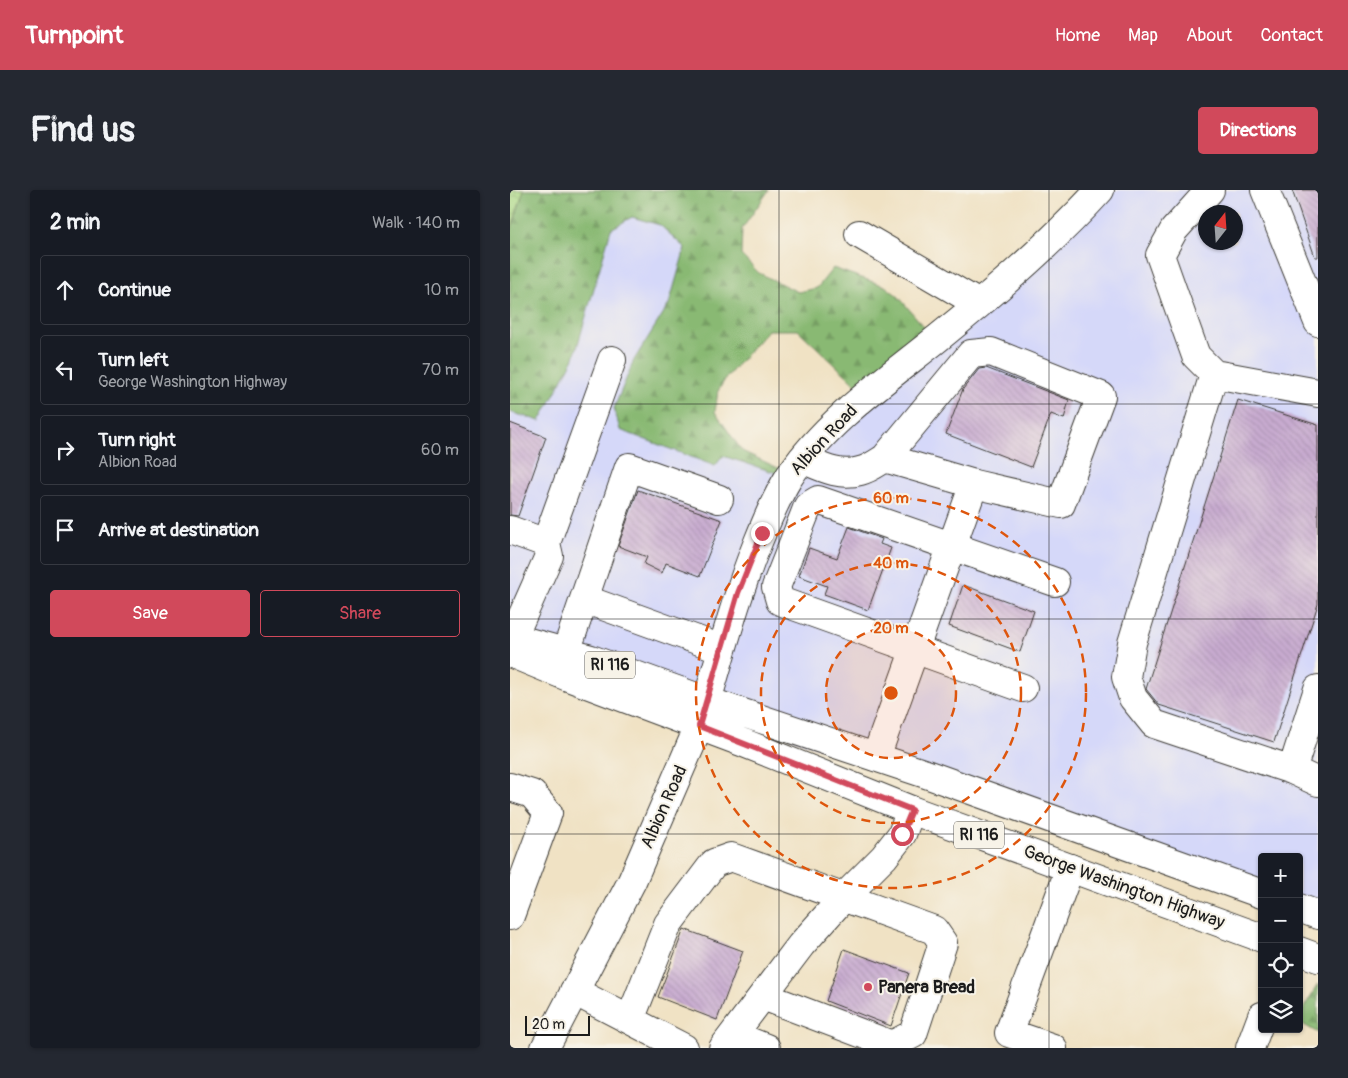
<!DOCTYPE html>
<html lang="en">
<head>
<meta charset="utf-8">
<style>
	:root { --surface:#171b24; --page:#242831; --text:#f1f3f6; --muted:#9ea1a6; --line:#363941; --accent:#d1495b }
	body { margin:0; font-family:Pangolin,sans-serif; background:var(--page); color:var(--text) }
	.controls { position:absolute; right:15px; bottom:15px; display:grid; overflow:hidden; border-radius:5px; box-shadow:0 1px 4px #0004 }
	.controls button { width:45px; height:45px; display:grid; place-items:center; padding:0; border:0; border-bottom:1px solid var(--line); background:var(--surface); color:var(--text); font:25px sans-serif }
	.compass { position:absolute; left:688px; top:15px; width:45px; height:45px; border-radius:50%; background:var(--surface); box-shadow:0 1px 4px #0004; rotate:17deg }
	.scale { position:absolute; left:15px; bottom:12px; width:65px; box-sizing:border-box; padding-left:5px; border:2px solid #1c1c1c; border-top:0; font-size:14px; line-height:18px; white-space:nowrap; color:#1c1c1c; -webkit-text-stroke:4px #f7f3e8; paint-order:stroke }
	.stop { position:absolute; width:15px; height:15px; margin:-11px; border:4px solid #d1495b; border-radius:50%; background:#fff }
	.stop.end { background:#d1495b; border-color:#fff; box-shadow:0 1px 5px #0008 }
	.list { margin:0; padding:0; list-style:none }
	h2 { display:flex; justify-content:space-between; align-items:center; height:65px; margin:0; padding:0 20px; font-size:21px }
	h2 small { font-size:16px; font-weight:400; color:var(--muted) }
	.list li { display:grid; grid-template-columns:32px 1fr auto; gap:15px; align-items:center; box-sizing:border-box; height:70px; margin:0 10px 10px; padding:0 10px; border:1px solid var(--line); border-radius:5px }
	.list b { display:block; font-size:19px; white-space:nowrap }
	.list p { margin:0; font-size:16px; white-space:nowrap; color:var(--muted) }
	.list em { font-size:16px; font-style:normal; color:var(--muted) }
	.actions { display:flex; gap:10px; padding:15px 20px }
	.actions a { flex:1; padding:11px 0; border:1px solid var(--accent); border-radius:5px; text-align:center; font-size:18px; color:var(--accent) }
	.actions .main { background:var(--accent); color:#fff }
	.icon { flex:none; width:28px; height:28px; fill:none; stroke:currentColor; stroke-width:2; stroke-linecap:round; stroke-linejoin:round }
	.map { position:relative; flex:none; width:808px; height:858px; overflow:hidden; border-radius:5px }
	header { display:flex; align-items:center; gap:30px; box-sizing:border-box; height:70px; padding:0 25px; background:var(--accent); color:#fff }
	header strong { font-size:24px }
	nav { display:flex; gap:28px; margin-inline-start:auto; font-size:18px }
	.intro { display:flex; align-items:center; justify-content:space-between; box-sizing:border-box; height:120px; padding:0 30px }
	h1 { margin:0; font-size:35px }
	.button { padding:12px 22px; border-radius:5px; background:var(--accent); color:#fff; font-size:18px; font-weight:700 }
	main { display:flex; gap:30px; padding:0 30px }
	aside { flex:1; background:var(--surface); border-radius:5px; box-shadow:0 1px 4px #0004 }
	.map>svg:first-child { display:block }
</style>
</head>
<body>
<header>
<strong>Turnpoint</strong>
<nav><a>Home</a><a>Map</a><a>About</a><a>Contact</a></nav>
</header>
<div class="intro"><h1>Find us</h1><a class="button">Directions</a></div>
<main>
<aside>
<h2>2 min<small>Walk · 140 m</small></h2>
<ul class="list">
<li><svg class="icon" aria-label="ahead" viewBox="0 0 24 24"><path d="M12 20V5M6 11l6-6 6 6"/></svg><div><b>Continue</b></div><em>10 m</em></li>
<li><svg class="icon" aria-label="left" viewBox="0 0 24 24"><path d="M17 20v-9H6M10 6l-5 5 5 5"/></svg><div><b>Turn left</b><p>George Washington Highway</p></div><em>70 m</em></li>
<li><svg class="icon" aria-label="right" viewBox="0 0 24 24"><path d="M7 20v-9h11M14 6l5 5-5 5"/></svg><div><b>Turn right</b><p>Albion Road</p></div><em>60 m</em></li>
<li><svg class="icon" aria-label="arrive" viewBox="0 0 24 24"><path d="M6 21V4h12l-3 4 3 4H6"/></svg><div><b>Arrive at destination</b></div></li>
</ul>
<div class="actions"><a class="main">Save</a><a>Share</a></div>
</aside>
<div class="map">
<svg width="808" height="858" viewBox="0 0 808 858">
	<defs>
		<pattern id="forest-firs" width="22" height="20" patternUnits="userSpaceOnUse" patternTransform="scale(1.25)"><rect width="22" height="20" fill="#89b973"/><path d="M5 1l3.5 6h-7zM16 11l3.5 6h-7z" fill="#769e63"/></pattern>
		<pattern id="wetland-marsh" width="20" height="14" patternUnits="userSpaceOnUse" patternTransform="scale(1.25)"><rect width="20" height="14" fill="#acd986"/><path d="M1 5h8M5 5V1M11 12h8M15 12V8" fill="none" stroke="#93ba73"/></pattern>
		<pattern id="building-back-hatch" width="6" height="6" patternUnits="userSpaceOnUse" patternTransform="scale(1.25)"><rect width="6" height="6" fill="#c8abd0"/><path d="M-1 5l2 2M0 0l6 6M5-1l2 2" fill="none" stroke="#ab93b2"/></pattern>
	</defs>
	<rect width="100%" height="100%" fill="#f7f3e8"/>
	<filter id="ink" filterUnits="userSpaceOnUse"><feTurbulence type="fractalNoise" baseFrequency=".02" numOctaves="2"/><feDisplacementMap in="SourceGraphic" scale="10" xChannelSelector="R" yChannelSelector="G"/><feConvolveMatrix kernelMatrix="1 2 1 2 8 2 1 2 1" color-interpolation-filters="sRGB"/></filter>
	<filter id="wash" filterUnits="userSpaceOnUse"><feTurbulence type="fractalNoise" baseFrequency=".0096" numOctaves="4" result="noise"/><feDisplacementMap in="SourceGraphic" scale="20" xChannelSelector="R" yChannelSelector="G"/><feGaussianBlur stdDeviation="1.12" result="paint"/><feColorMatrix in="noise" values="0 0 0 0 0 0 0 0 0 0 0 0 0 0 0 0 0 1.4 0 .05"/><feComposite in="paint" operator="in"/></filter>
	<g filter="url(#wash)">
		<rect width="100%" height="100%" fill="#f0e2c4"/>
		<!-- built -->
		<path fill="#d5d8f9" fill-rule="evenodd" d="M 590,0 L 808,0 L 808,731 L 789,724 L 789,667 L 752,667 L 752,711 L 0,452 L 0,222 L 29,231 L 64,168 L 101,39 L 122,27 L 150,35 L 175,58 L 159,114 L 124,170 L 213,266 L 276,286 ZM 696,22 L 726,22 L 726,52 L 696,52 Z"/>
		<!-- forest -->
		<path fill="url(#forest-firs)" stroke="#526a48" d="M 14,0 L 259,0 L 232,39 L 231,65 L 249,83 L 288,102 L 307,98 L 323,78 L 375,96 L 388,106 L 425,150 L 354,202 L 288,140 L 258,140 L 216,188 L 208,201 L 205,222 L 232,261 L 281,284 L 276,286 L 213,266 L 205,276 L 110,240 L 104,218 L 124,170 L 159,114 L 175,58 L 150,35 L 122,27 L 101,39 L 64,168 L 30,231 L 0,222 L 0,43 Z
			M 808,794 L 808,843 L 789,832 L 789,826 Z"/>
		<!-- wetland -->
		<path fill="url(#wetland-marsh)" stroke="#647a51" d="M 0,0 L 14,0 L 0,43 Z"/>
		<g id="blocks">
			<!-- building -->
			<path fill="url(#building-back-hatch)" d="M 782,0 L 808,0 L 808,67 L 805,67 Z
				M 476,178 L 559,210 L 554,229 L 541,224 L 521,277 L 436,244 L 453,199 L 469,179 Z
				M 728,210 L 808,235 L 808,414 L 764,552 L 649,515 L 636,499 Z
				M 0,233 L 36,247 L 8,326 L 0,325 Z
				M 128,300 L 212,330 L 190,386 L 156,373 L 152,383 L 134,374 L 137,367 L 108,356 Z
				M 339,337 L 372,349 L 370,354 L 381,358 L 358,420 L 314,404 L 317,396 L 289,386 L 299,358 L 327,368 Z
				M 453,395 L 524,421 L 510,462 L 439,436 Z
				M 174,739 L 233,761 L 207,830 L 148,807 Z
				M 334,759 L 399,783 L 381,836 L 316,811 Z"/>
		</g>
	</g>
	<g filter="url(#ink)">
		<use href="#blocks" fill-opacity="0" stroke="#3c3a35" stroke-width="1"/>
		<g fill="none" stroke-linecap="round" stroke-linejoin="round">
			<!-- minor casing -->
			<g stroke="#3c3a35" stroke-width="30">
				<path id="minor" d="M 700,0 L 664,40 L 650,65 L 686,166 L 704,184 L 808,203
					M 755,0 L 808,132
					M 349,44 L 469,114
					M 704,184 L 622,453 L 616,487 L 623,508 L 644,534 L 782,580
					M 292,269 C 311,277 329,287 350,281 C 359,279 367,273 375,268 L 464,294 L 551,314 L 591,206 L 481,162 L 461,164 L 375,268
					M 0,340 L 36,353 L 39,366 L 3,447
					M 36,353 L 102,170
					M 74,409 L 119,277 L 209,309
					M 56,462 L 74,409 L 212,459
					M 513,498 L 270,411 L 266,397 L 298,316 L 308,310 L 545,392
					M 808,499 L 782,580 L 808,592
					M 197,511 C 213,457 227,404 248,352 C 257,330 266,308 279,287 C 315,232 377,189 428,148 C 485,102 541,54 590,0
					M 366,567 L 464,294
					M 0,597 L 22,604 L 38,623 L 0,726
					M 64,801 L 174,858
					M 120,830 L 158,734 L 204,673 L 221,667 L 424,740 L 433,753 L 403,844 L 382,855 L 253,806
					M 223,845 L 256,858
					M 213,858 L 291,755 L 333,708 L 374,667 L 392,644 L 401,620
					M 543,858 L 499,843 L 560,678
					M 740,858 L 752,826"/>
			</g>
			<!-- major casing -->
			<g stroke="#3c3a35" stroke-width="30">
				<path id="major" d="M 0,447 L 81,469 L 197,511 L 416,584 L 752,704
					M 0,463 L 58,487 L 234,553 L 401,620 L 752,748
					M 789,718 L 808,725
					M 789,761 L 808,768
					M 35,858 L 122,691 L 189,536 L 194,519"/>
			</g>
			<!-- minor -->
			<use href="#minor" stroke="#fff" stroke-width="28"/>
			<!-- major -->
			<use href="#major" stroke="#fff" stroke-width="28"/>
		</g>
	</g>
	<g fill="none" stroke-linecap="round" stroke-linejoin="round" filter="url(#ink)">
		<!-- route -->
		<path stroke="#d1495b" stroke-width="6" d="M 252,343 L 228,403 L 189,536 L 402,620 L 392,644"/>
	</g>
	<!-- grid -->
	<path fill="none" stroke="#1c1c1c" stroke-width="1" stroke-opacity="0.55" d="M 269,0 L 269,858M 539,0 L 539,858M 0,214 L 808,214M 0,429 L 808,429M 0,644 L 808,644"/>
	<!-- distance rings -->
	<circle cx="381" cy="503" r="65" fill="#de560d" fill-opacity=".12"/>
	<g fill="none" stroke="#de560d" stroke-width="2.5" stroke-dasharray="9 6">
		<circle cx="381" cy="503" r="65"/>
		<circle cx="381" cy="503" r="130"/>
		<circle cx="381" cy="503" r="195"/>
	</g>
	<!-- markers -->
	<circle fill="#d1495b" stroke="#f7f3e8" stroke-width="2" cx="358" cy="797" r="5"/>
	<g text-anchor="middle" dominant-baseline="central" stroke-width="4" stroke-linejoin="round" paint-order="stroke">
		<!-- shield labels -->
		<g fill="#f7f3e8" stroke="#5e5c59" stroke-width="1">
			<rect x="75" y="461.5" width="50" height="27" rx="4"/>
			<rect x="444" y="631.5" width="50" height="27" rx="4"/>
		</g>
		<g font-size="16" font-weight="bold" fill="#1c1c1c">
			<text x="100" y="475">RI 116</text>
			<text x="469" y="645">RI 116</text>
		</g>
		<!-- street labels -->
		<g font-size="18" fill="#1c1c1c" stroke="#f7f3e8">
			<text transform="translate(314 250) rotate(-47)">Albion Road</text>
			<text transform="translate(154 617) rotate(-66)">Albion Road</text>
			<text transform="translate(614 697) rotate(20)">George Washington Highway</text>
		</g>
		<!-- poi labels -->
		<g font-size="18" font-weight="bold" fill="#1c1c1c" stroke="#f7f3e8" text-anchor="start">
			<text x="368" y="797">Panera Bread</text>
		</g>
	</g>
	<circle cx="381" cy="503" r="8" fill="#de560d" stroke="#f7f3e8" stroke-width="2.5"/>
	<g font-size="15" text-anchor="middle" font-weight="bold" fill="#de560d" stroke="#f7f3e8" stroke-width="4" stroke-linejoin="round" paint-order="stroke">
		<text x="381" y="313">60 m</text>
		<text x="381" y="378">40 m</text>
		<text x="381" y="443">20 m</text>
	</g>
</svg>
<div class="controls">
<button>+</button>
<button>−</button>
<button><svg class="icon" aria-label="locate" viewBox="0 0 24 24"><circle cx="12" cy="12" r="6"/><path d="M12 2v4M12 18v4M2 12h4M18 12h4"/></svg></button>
<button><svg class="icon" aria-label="layers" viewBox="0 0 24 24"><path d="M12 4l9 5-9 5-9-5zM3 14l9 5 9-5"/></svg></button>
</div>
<svg class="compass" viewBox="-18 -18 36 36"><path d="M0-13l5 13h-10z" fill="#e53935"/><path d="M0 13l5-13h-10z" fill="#9ea1a6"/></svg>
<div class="scale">20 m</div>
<div class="stop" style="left:392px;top:644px"></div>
<div class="stop end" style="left:252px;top:343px"></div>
</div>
</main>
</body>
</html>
